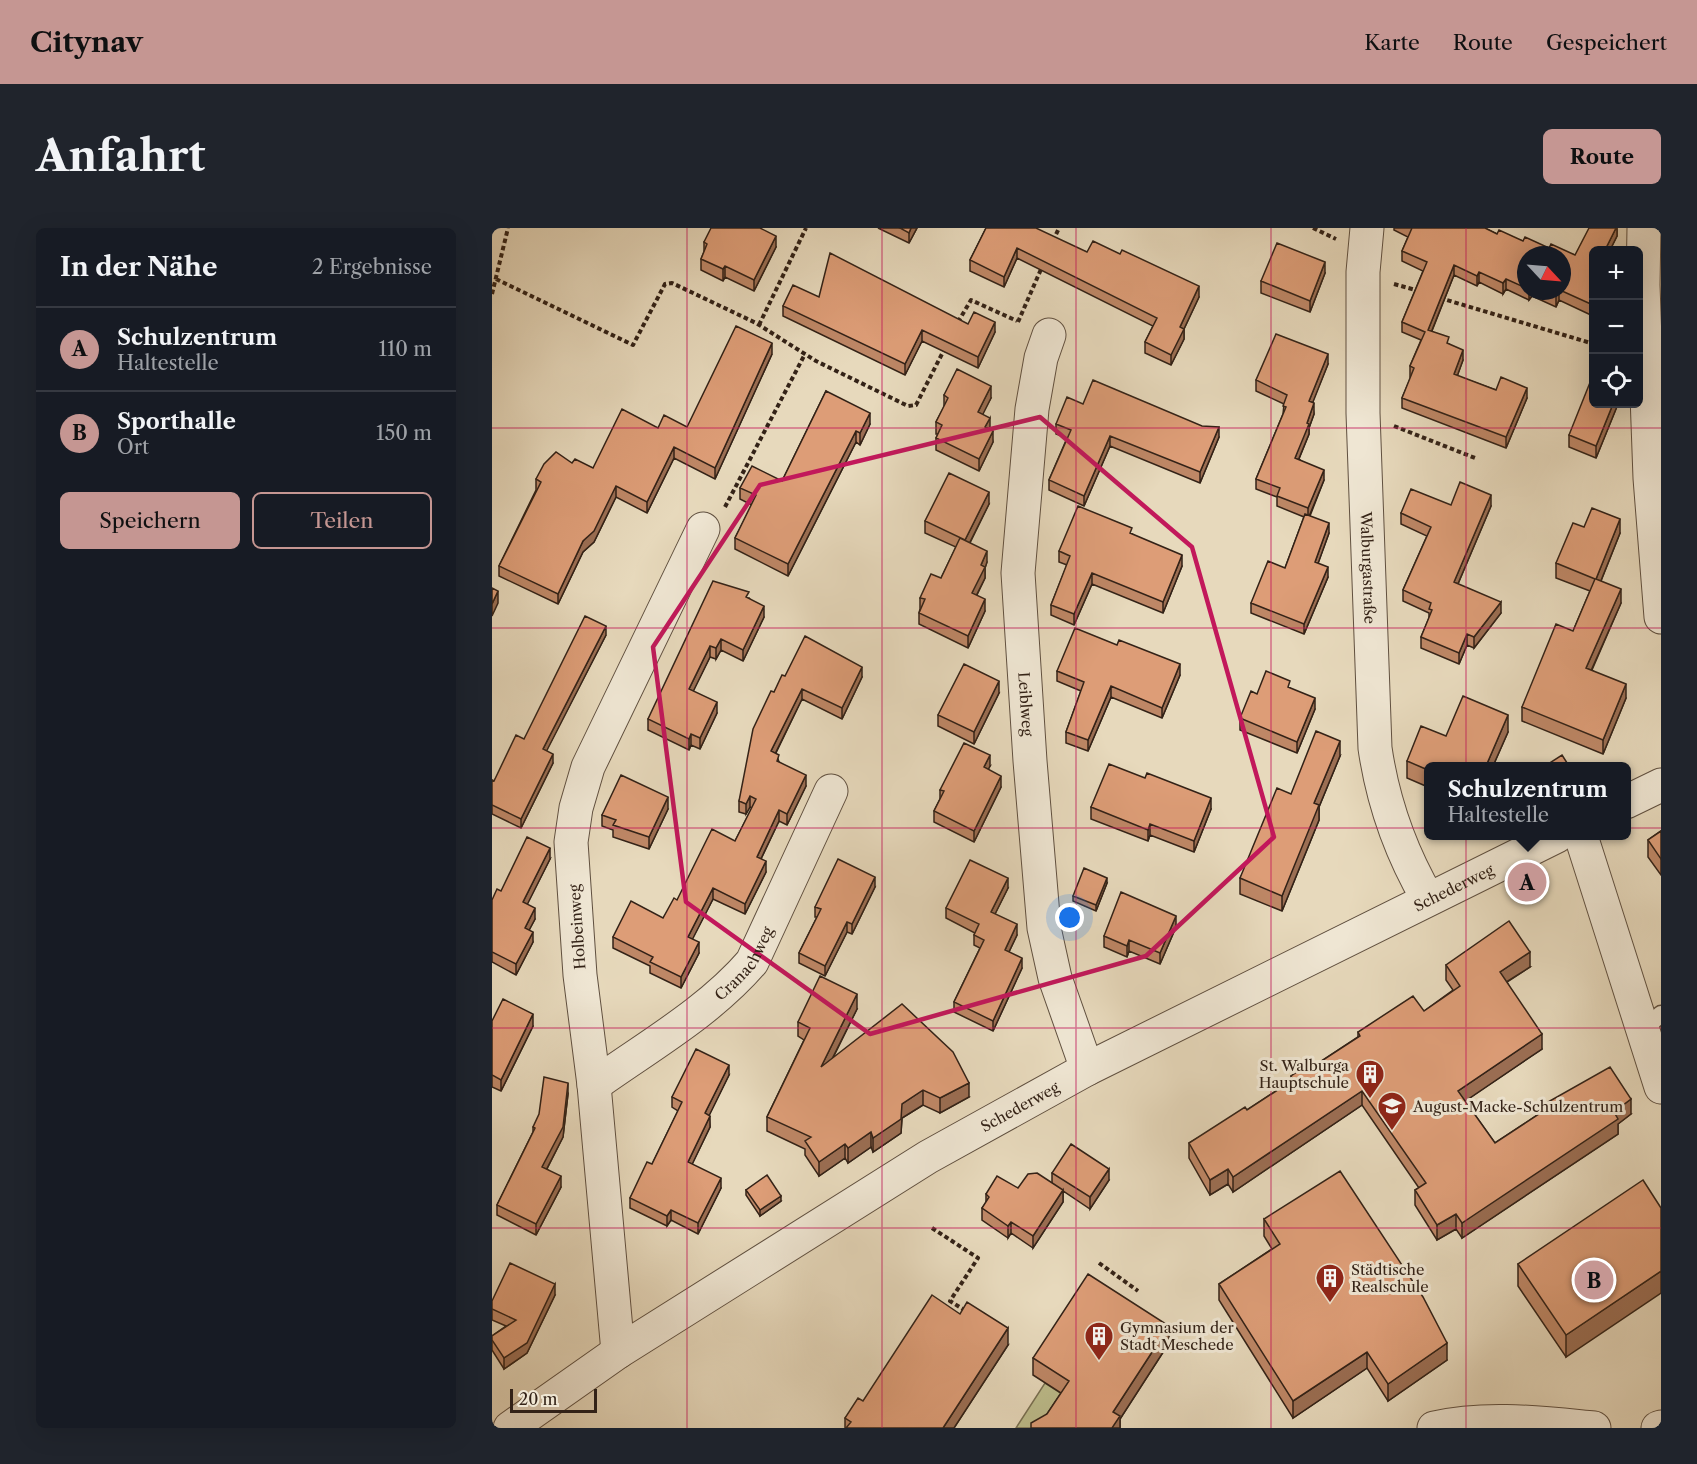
<!DOCTYPE html>
<html lang="de">
<head>
<meta charset="utf-8">
<style>
	:root { --surface:#171b24; --page:#20242c; --text:#f1f3f6; --muted:#9ea1a6; --line:#363941; --accent:#c59692 }
	body { margin:0; font-family:"Libre Caslon Text",serif; background:var(--page); color:var(--text) }
	.controls { position:absolute; right:18px; top:18px; display:grid; overflow:hidden; border-radius:9px; box-shadow:0 6px 24px #0002 }
	.controls button { width:54px; height:54px; display:grid; place-items:center; padding:0; border:0; border-bottom:2px solid var(--line); background:var(--surface); color:var(--text); font:30px sans-serif }
	.compass { position:absolute; left:1025px; top:18px; width:54px; height:54px; border-radius:50%; background:var(--surface); box-shadow:0 6px 24px #0002; rotate:116deg }
	.scale { position:absolute; left:18px; bottom:15px; width:87px; box-sizing:border-box; padding-left:6px; border:3px solid #332217; border-top:0; font-size:16px; line-height:21px; white-space:nowrap; color:#332217; -webkit-text-stroke:4px #efe6d3; paint-order:stroke }
	.you { position:absolute; left:578px; top:690px; width:21px; height:21px; margin:-15px; border:4px solid #fff; border-radius:50%; background:#1a73e8; box-shadow:0 0 0 9px #1a73e833 }
	.badge { display:grid; place-items:center; width:39px; height:39px; border-radius:50%; background:var(--accent); color:#111; font-size:20px; font-weight:700 }
	.pin { position:absolute; translate:-50% -50%; border:3px solid #fff; box-shadow:0 2px 6px #0006 }
	.popup { position:absolute; left:932px; top:534px; width:207px; height:78px; box-sizing:border-box; display:grid; place-content:center; border-radius:9px; background:var(--surface); filter:drop-shadow(0 2px 4px #0005); font-size:20px; white-space:nowrap; color:var(--muted) }
	.popup b { font-size:22px; color:var(--text) }
	.popup::after { content:''; position:absolute; left:50%; top:100%; margin-left:-12px; border:12px solid transparent; border-top-color:var(--surface) }
	.list { margin:0; padding:0; list-style:none }
	h2 { display:flex; justify-content:space-between; align-items:center; height:78px; margin:0; padding:0 24px; font-size:26px }
	h2 small { font-size:20px; font-weight:400; color:var(--muted) }
	.list li { display:grid; grid-template-columns:39px 1fr auto; gap:18px; align-items:center; box-sizing:border-box; height:84px; padding:0 24px; border-top:2px solid var(--line) }
	.list b { display:block; font-size:22px; white-space:nowrap }
	.list p { margin:0; font-size:20px; white-space:nowrap; color:var(--muted) }
	.list em { font-size:20px; font-style:normal; color:var(--muted) }
	.actions { display:flex; gap:12px; padding:18px 24px }
	.actions a { flex:1; padding:14px 0; border:2px solid var(--accent); border-radius:9px; text-align:center; font-size:21px; color:var(--accent) }
	.actions .main { background:var(--accent); color:#111 }
	.icon { flex:none; width:33px; height:33px; fill:none; stroke:currentColor; stroke-width:2; stroke-linecap:round; stroke-linejoin:round }
	.map { position:relative; flex:none; width:1169px; height:1200px; overflow:hidden; border-radius:9px }
	header { display:flex; align-items:center; gap:36px; box-sizing:border-box; height:84px; padding:0 30px; background:var(--accent); color:#111 }
	header strong { font-size:28px }
	nav { display:flex; gap:33px; margin-inline-start:auto; font-size:21px }
	.intro { display:flex; align-items:center; justify-content:space-between; box-sizing:border-box; height:144px; padding:0 36px }
	h1 { margin:0; font-size:42px }
	.button { padding:15px 27px; border-radius:9px; background:var(--accent); color:#111; font-size:21px; font-weight:700 }
	main { display:flex; gap:36px; padding:0 36px }
	aside { flex:1; background:var(--surface); border-radius:9px; box-shadow:0 6px 24px #0002 }
	.map>svg:first-child { display:block }
</style>
</head>
<body>
<header>
<strong>Citynav</strong>
<nav><a>Karte</a><a>Route</a><a>Gespeichert</a></nav>
</header>
<div class="intro"><h1>Anfahrt</h1><a class="button">Route</a></div>
<main>
<aside>
<h2>In der Nähe<small>2 Ergebnisse</small></h2>
<ul class="list">
<li><span class="badge">A</span><div><b>Schulzentrum</b><p>Haltestelle</p></div><em>110 m</em></li>
<li><span class="badge">B</span><div><b>Sporthalle</b><p>Ort</p></div><em>150 m</em></li>
</ul>
<div class="actions"><a class="main">Speichern</a><a>Teilen</a></div>
</aside>
<div class="map">
<svg width="1169" height="1200" viewBox="0 0 1169 1200">
	<rect width="100%" height="100%" fill="#e7d9bc"/>
	<filter id="stains"><feTurbulence type="fractalNoise" baseFrequency=".00333" numOctaves="4"/><feColorMatrix values="0 0 0 0 .2 0 0 0 0 .09 0 0 0 0 .02 0 0 0 .5 -.17"/></filter>
	<radialGradient id="worn" r=".72"><stop offset=".6" stop-color="#630" stop-opacity="0"/><stop offset="1" stop-color="#630" stop-opacity=".3"/></radialGradient>
	<!-- green -->
	<path fill="#bdbd8c" stroke="#787052" stroke-width="1.5" d="M 553,1155 L 578,1171 L 557,1200 L 524,1200 Z"/>
	<g fill="none" stroke-linecap="round" stroke-linejoin="round">
		<!-- service casing -->
		<g stroke="#605040" stroke-width="19">
			<path id="service" d="M 1151,802 L 1169,786"/>
		</g>
		<!-- minor casing -->
		<g stroke="#605040" stroke-width="35">
			<g id="minor">
				<path id="s1" d="M 875,0 L 871,44 L 871,185 L 883,520 C 891,575 908,623 936,671"/>
				<path d="M 1152,0 L 1151,57 L 1158,250 L 1169,389"/>
				<path id="s2" d="M 557,107 L 549,130 L 540,181 L 526,345 L 538,533 L 552,700 L 563,750 L 595,841"/>
				<path d="M 1134,574 L 1169,557"/>
				<path d="M 1089,608 L 1169,859"/>
				<path id="s3" d="M 102,857 C 155,819 217,784 260,734 L 339,563"/>
				<path d="M 126,1124 L 102,857 L 88,747 L 79,614 L 84,580 L 96,539 L 211,301"/>
				<path id="s4" d="M 18,1200 L 126,1124 L 436,929 L 595,841 L 1065,608"/>
				<path d="M 942,1200 C 994,1188 1049,1195 1102,1200"/>
				<path d="M 1166,1200 L 1169,1199"/>
			</g>
		</g>
		<!-- path -->
		<path stroke="#332217" stroke-width="4" stroke-dasharray="4.5 3" stroke-linecap="butt" d="M 821,0 L 844,11
			M 561,13 L 567,0
			M 4,51 L 141,117 L 173,56 L 180,55 L 264,95 L 324,133 L 416,178 L 424,177 L 453,120
			M 902,56 L 927,63
			M 0,66 L 16,0
			M 948,70 L 1102,116
			M 466,94 L 479,72 L 525,93
			M 526,94 L 550,39
			M 267,97 L 314,0
			M 902,198 L 983,230
			M 233,279 L 313,126
			M 440,1000 L 486,1030 L 458,1073 L 474,1083
			M 607,1035 L 646,1063"/>
		<!-- service -->
		<use href="#service" stroke="#efe6d3" stroke-width="16"/>
		<!-- minor -->
		<use href="#minor" stroke="#efe6d3" stroke-width="33"/>
	</g>
	<!-- wall -->
	<path fill="#be8766" stroke="#332217" stroke-width="1.5" fill-rule="evenodd" d="M 386,0 L 425,0 L 417,15 Z
		M 494,0 L 595,24 L 707,69 L 692,101 L 692,111 L 679,137 L 653,125 L 653,114 L 661,98 L 525,30 L 512,59 L 478,43 L 478,32 Z
		M 902,0 L 993,0 L 1005,6 L 1083,27 L 1125,0 L 1125,8 L 1118,22 L 1101,22 L 1101,88 L 1067,72 L 1064,79 L 1040,68 L 1037,72 L 1014,61 L 1011,66 L 987,54 L 985,58 L 962,47 L 940,103 L 957,116 L 971,132 L 965,148 L 1004,162 L 1035,170 L 1014,220 L 910,180 L 910,170 L 919,149 L 918,149 L 918,138 L 929,112 L 910,104 L 910,94 L 931,43 L 910,33 L 910,23 L 916,9 L 902,2 ZM 1034,27 L 1070,63 L 1034,63 Z
		M 212,14 L 284,19 L 262,63 L 233,49 L 231,53 L 209,42 L 209,31 L 212,24 Z
		M 833,45 L 818,84 L 769,65 L 769,53 Z
		M 327,69 L 476,96 L 503,104 L 486,140 L 430,113 L 413,147 L 291,88 L 291,78 Z
		M 280,126 L 223,251 L 182,230 L 155,285 L 124,269 L 102,314 L 91,324 L 66,376 L 7,348 L 7,338 L 44,262 L 44,251 L 80,235 L 101,240 L 166,200 L 195,199 Z
		M 836,136 L 820,175 L 822,186 L 817,200 L 817,206 L 807,231 L 832,252 L 818,288 L 837,305 L 826,335 L 836,349 L 812,406 L 759,385 L 759,375 L 793,340 L 812,289 L 785,278 L 785,269 L 764,261 L 764,251 L 791,186 L 792,176 L 764,163 L 764,152 Z
		M 334,163 L 378,196 L 368,217 L 364,214 L 296,348 L 243,321 L 243,310 L 260,277 L 248,271 L 248,260 L 290,253 Z
		M 452,167 L 499,170 L 490,186 L 498,201 L 501,214 L 487,243 L 444,222 L 444,210 L 446,206 L 444,206 L 444,194 L 452,179 Z
		M 591,176 L 727,209 L 708,255 L 618,218 L 592,278 L 557,262 L 557,252 L 575,210 L 564,206 L 564,196 Z
		M 1101,176 L 1126,176 L 1104,230 L 1077,219 L 1077,207 Z
		M 497,276 L 478,315 L 495,334 L 493,340 L 493,350 L 485,367 L 493,383 L 476,420 L 427,396 L 427,385 L 428,381 L 428,370 L 449,350 L 464,319 L 433,305 L 433,293 Z
		M 959,277 L 999,278 L 966,356 L 1009,385 L 982,420 L 975,417 L 967,436 L 929,420 L 929,409 L 937,390 L 937,385 L 911,373 L 911,362 L 935,308 L 909,296 L 909,285 Z
		M 1092,299 L 1128,305 L 1109,353 L 1129,375 L 1100,442 L 1134,470 L 1111,526 L 1030,493 L 1030,479 L 1081,403 L 1098,363 L 1064,350 L 1064,335 Z
		M 640,306 L 690,338 L 671,385 L 600,356 L 582,397 L 559,387 L 559,377 L 575,337 L 567,334 L 567,323 Z
		M 257,370 L 272,389 L 251,433 L 229,422 L 224,431 L 218,429 L 201,463 L 225,485 L 208,521 L 199,517 L 197,522 L 156,502 L 156,491 Z
		M 114,407 L 54,523 L 61,535 L 29,600 L 0,586 L 0,552 L 2,553 L 32,511 Z
		M 625,417 L 688,447 L 670,490 L 619,469 L 596,523 L 574,515 L 574,504 L 589,463 L 565,453 L 565,443 Z
		M 293,448 L 370,449 L 350,491 L 310,471 L 284,525 L 287,534 L 314,558 L 295,597 L 287,593 L 269,631 L 274,644 L 253,686 L 221,671 L 200,711 L 207,725 L 189,760 L 158,745 L 158,738 L 121,720 L 121,709 L 171,690 L 185,672 L 243,613 L 260,580 L 258,579 L 254,586 L 247,584 L 247,573 L 282,464 Z
		M 798,460 L 823,481 L 805,525 L 748,502 L 748,490 L 765,466 Z
		M 507,465 L 482,516 L 446,498 L 446,487 Z
		M 1016,504 L 1001,538 L 936,538 L 936,559 L 915,550 L 915,533 L 954,508 Z
		M 848,528 L 827,579 L 827,592 L 790,683 L 748,666 L 748,650 L 799,566 Z
		M 498,538 L 496,541 L 509,559 L 482,614 L 442,594 L 442,583 L 448,571 L 448,562 Z
		M 599,579 L 719,581 L 702,624 L 658,607 L 656,613 L 599,591 Z
		M 176,581 L 157,621 L 121,609 L 121,602 L 110,598 L 110,587 Z
		M 1169,603 L 1169,647 L 1156,629 L 1156,612 Z
		M 58,631 L 35,676 L 43,691 L 37,702 L 41,714 L 24,747 L 0,734 L 0,672 L 9,663 Z
		M 615,655 L 604,683 L 581,673 L 581,668 Z
		M 383,659 L 360,706 L 355,704 L 333,748 L 307,735 L 307,725 L 325,689 L 323,689 L 323,679 Z
		M 516,660 L 503,686 L 525,707 L 517,724 L 530,740 L 501,803 L 462,784 L 462,774 L 488,720 L 482,717 L 482,707 L 483,705 L 454,690 L 454,680 Z
		M 684,699 L 668,736 L 637,723 L 635,729 L 612,719 L 612,708 Z
		M 954,737 L 1038,739 L 1015,754 L 1050,821 L 973,873 L 1003,915 L 1056,880 L 1056,874 L 1139,886 L 1126,896 L 1126,906 L 970,1010 L 964,1001 L 945,1012 L 923,977 L 923,962 L 927,960 L 870,877 L 741,964 L 736,956 L 718,967 L 697,930 L 697,915 L 755,882 L 799,853 L 799,848 L 822,838 L 866,809 L 866,804 L 932,783 L 961,762 L 954,752 Z
		M 365,781 L 341,830 L 477,869 L 448,885 L 431,877 L 410,890 L 409,905 L 381,924 L 379,919 L 356,935 L 353,930 L 327,948 L 313,927 L 313,921 L 275,903 L 275,889 L 312,812 L 306,808 L 306,794 Z
		M 0,793 L 41,798 L 9,863 L 0,859 Z
		M 237,847 L 217,887 L 218,899 L 200,936 L 229,960 L 206,1006 L 179,992 L 175,998 L 138,980 L 138,970 L 160,936 L 186,883 L 180,879 L 180,869 Z
		M 76,866 L 71,909 L 55,941 L 69,959 L 44,1007 L 5,987 L 5,977 L 41,904 L 41,899 Z
		M 560,945 L 617,952 L 598,981 L 571,963 L 571,974 L 541,1020 L 519,1005 L 516,1010 L 490,992 L 490,980 L 494,975 L 494,966 L 560,955 Z
		M 254,962 L 289,973 L 268,988 L 254,967 Z
		M 1169,980 L 1074,1129 L 1026,1058 L 1026,1036 Z
		M 772,991 L 955,1132 L 896,1173 L 875,1140 L 801,1190 L 727,1072 L 727,1056 L 780,1021 L 772,1008 Z
		M 63,1067 L 35,1125 L 12,1141 L 0,1122 L 0,1108 L 14,1098 L 0,1092 L 0,1073 Z
		M 677,1115 L 628,1191 L 628,1200 L 555,1186 L 569,1165 L 541,1147 L 541,1130 Z
		M 516,1117 L 462,1200 L 353,1200 L 353,1190 L 371,1173 Z"/>
	<!-- shaded-wall -->
	<path fill="#9b6e53" stroke="#332217" stroke-width="1.5" d="M 419,0 L 425,0 L 417,15 L 417,5 Z
		M 1124,0 L 1125,0 L 1125,8 L 1118,22 L 1113,22 Z
		M 284,8 L 284,19 L 262,63 L 262,52 Z
		M 525,20 L 525,30 L 512,59 L 512,49 Z
		M 833,34 L 833,45 L 818,84 L 818,73 Z
		M 962,37 L 962,47 L 936,112 L 936,102 Z
		M 233,38 L 233,49 L 231,53 L 231,41 Z
		M 987,44 L 987,54 L 985,58 L 985,48 Z
		M 1014,51 L 1014,61 L 1011,66 L 1011,55 Z
		M 707,58 L 707,69 L 692,101 L 692,111 L 679,137 L 679,127 L 688,99 Z
		M 1037,63 L 1040,63 L 1040,68 L 1037,72 Z
		M 1066,63 L 1067,63 L 1067,72 L 1064,79 L 1064,68 Z
		M 503,94 L 503,104 L 486,140 L 486,129 Z
		M 430,102 L 430,113 L 413,147 L 413,136 Z
		M 280,115 L 280,126 L 223,251 L 223,240 Z
		M 971,122 L 971,132 L 962,157 L 962,146 Z
		M 836,126 L 836,136 L 817,184 L 817,173 Z
		M 499,158 L 499,170 L 486,196 L 486,184 Z
		M 1035,160 L 1035,170 L 1014,220 L 1014,209 Z
		M 822,175 L 822,186 L 817,200 L 817,206 L 803,240 L 803,230 Z
		M 1121,176 L 1126,176 L 1104,230 L 1104,218 Z
		M 378,185 L 378,196 L 368,217 L 368,205 Z
		M 498,190 L 498,201 L 493,199 Z
		M 727,199 L 727,209 L 708,255 L 708,244 Z
		M 364,203 L 364,214 L 296,348 L 296,336 Z
		M 501,203 L 501,214 L 487,243 L 487,231 Z
		M 618,208 L 618,218 L 592,278 L 592,268 Z
		M 182,219 L 182,230 L 155,285 L 155,274 Z
		M 832,242 L 832,252 L 816,291 L 816,280 Z
		M 124,258 L 124,269 L 102,314 L 91,324 L 66,376 L 66,366 L 91,313 Z
		M 497,264 L 497,276 L 473,324 L 473,312 Z
		M 999,267 L 999,278 L 962,365 L 962,354 Z
		M 1128,291 L 1128,305 L 1104,365 L 1104,351 Z
		M 837,295 L 837,305 L 823,344 L 823,334 Z
		M 495,323 L 495,334 L 493,340 L 493,350 L 480,376 L 480,365 L 489,337 Z
		M 690,327 L 690,338 L 671,385 L 671,374 Z
		M 836,339 L 836,349 L 812,406 L 812,396 Z
		M 600,345 L 600,356 L 582,397 L 582,386 Z
		M 1129,361 L 1129,375 L 1094,454 L 1094,440 Z
		M 6,363 L 6,375 L 0,388 L 0,376 Z
		M 493,371 L 493,383 L 476,420 L 476,408 Z
		M 1009,374 L 1009,385 L 982,420 L 982,409 Z
		M 272,378 L 272,389 L 251,433 L 251,422 Z
		M 114,398 L 114,407 L 51,530 L 51,521 Z
		M 975,406 L 975,417 L 967,436 L 967,425 Z
		M 229,411 L 229,422 L 224,431 L 224,420 Z
		M 218,418 L 218,429 L 197,472 L 197,461 Z
		M 688,436 L 688,447 L 670,490 L 670,480 Z
		M 370,439 L 370,449 L 350,491 L 350,480 Z
		M 507,453 L 507,465 L 482,516 L 482,504 Z
		M 1134,456 L 1134,470 L 1111,526 L 1111,512 Z
		M 619,458 L 619,469 L 596,523 L 596,512 Z
		M 310,461 L 310,471 L 279,534 L 279,523 Z
		M 823,470 L 823,481 L 805,525 L 805,514 Z
		M 225,474 L 225,485 L 208,521 L 208,510 Z
		M 1016,487 L 1016,504 L 1001,538 L 994,538 Z
		M 199,506 L 199,517 L 197,522 L 197,511 Z
		M 848,513 L 848,528 L 827,579 L 827,592 L 790,683 L 790,668 L 822,575 Z
		M 61,526 L 61,535 L 29,600 L 29,591 Z
		M 498,527 L 498,538 L 492,550 L 492,539 Z
		M 314,547 L 314,558 L 295,597 L 295,586 Z
		M 509,548 L 509,559 L 482,614 L 482,603 Z
		M 258,568 L 258,579 L 254,586 L 254,576 Z
		M 176,569 L 176,581 L 157,621 L 157,609 Z
		M 719,570 L 719,581 L 702,624 L 702,613 Z
		M 287,582 L 287,593 L 265,639 L 265,629 Z
		M 658,596 L 658,607 L 656,613 L 656,602 Z
		M 58,620 L 58,631 L 31,685 L 31,674 Z
		M 274,633 L 274,644 L 253,686 L 253,676 Z
		M 383,649 L 383,659 L 360,706 L 360,696 Z
		M 516,650 L 516,660 L 499,694 L 499,684 Z
		M 615,650 L 615,655 L 604,683 L 604,677 Z
		M 221,660 L 221,671 L 196,720 L 196,709 Z
		M 43,680 L 43,691 L 33,710 L 33,700 Z
		M 684,688 L 684,699 L 668,736 L 668,725 Z
		M 355,694 L 355,704 L 333,748 L 333,738 Z
		M 525,696 L 525,707 L 513,732 L 513,722 Z
		M 41,704 L 41,714 L 24,747 L 24,736 Z
		M 637,712 L 637,723 L 635,729 L 635,718 Z
		M 207,714 L 207,725 L 189,760 L 189,749 Z
		M 1038,724 L 1038,739 L 1008,758 L 1008,744 Z
		M 530,730 L 530,740 L 501,803 L 501,793 Z
		M 365,766 L 365,781 L 329,853 L 329,839 Z
		M 41,786 L 41,798 L 9,863 L 9,852 Z
		M 1050,806 L 1050,821 L 966,878 L 966,863 Z
		M 237,837 L 237,847 L 213,896 L 213,885 Z
		M 76,855 L 76,866 L 71,909 L 50,950 L 50,939 Z
		M 477,855 L 477,869 L 448,885 L 448,870 Z
		M 431,862 L 431,877 L 410,890 L 409,905 L 381,924 L 381,910 L 410,876 Z
		M 870,863 L 870,877 L 741,964 L 741,949 Z
		M 1139,871 L 1139,886 L 1126,896 L 1126,906 L 970,1010 L 970,995 Z
		M 218,888 L 218,899 L 196,945 L 196,934 Z
		M 379,904 L 379,919 L 356,935 L 356,920 Z
		M 353,916 L 353,930 L 327,948 L 327,934 Z
		M 617,941 L 617,952 L 598,981 L 598,969 Z
		M 736,941 L 736,956 L 718,967 L 718,952 Z
		M 69,948 L 69,959 L 44,1007 L 44,996 Z
		M 229,950 L 229,960 L 206,1006 L 206,995 Z
		M 571,962 L 571,974 L 541,1020 L 541,1008 Z
		M 289,968 L 289,973 L 268,988 L 268,982 Z
		M 179,982 L 179,992 L 175,998 L 175,988 Z
		M 964,986 L 964,1001 L 945,1012 L 945,997 Z
		M 519,994 L 519,1005 L 516,1010 L 516,998 Z
		M 1169,1043 L 1169,1065 L 1074,1129 L 1074,1107 Z
		M 63,1056 L 63,1067 L 35,1125 L 12,1141 L 12,1130 Z
		M 677,1098 L 677,1115 L 628,1191 L 628,1200 L 620,1200 L 621,1184 Z
		M 516,1100 L 516,1117 L 462,1200 L 451,1200 Z
		M 955,1115 L 955,1132 L 896,1173 L 896,1156 Z
		M 875,1124 L 875,1140 L 801,1190 L 801,1173 Z"/>
	<!-- building -->
	<path fill="#dd9d77" stroke="#332217" stroke-width="1.5" d="M 219,0 L 268,0 L 284,8 L 262,52 L 233,38 L 231,41 L 209,31 L 215,16 L 212,14 Z
		M 408,0 L 419,0 L 417,5 Z
		M 494,0 L 544,0 L 595,24 L 601,13 L 628,26 L 630,22 L 707,58 L 688,99 L 692,101 L 679,127 L 653,114 L 665,90 L 525,20 L 512,49 L 478,32 Z
		M 920,0 L 993,0 L 1005,6 L 1007,2 L 1031,13 L 1033,9 L 1057,20 L 1059,16 L 1083,27 L 1097,0 L 1124,0 L 1113,22 L 1101,22 L 1101,77 L 1070,63 L 1070,27 L 1034,27 L 1034,60 L 1014,51 L 1011,55 L 987,44 L 985,48 L 962,37 L 936,102 L 957,109 L 955,115 L 971,122 L 962,146 L 1004,162 L 1009,149 L 1035,160 L 1014,209 L 910,170 L 922,140 L 918,138 L 933,104 L 910,94 L 935,34 L 910,23 Z
		M 785,15 L 833,34 L 818,73 L 769,53 Z
		M 338,25 L 476,96 L 482,84 L 503,94 L 486,129 L 430,102 L 413,136 L 291,78 L 301,57 L 327,69 Z
		M 1052,63 L 1066,63 L 1064,68 Z
		M 244,98 L 280,115 L 223,240 L 182,219 L 155,274 L 124,258 L 102,303 L 91,313 L 66,366 L 7,338 L 49,254 L 44,251 L 52,236 L 64,224 L 80,235 L 83,231 L 101,240 L 130,181 L 166,200 L 172,187 L 195,199 Z
		M 784,106 L 836,126 L 817,173 L 822,175 L 815,195 L 817,196 L 803,230 L 832,242 L 816,280 L 785,268 L 788,260 L 764,251 L 794,179 L 791,178 L 795,167 L 764,152 Z
		M 465,141 L 499,158 L 486,184 L 498,190 L 493,199 L 501,203 L 487,231 L 444,210 L 450,197 L 444,194 L 456,170 L 452,167 Z
		M 1101,147 L 1101,176 L 1121,176 L 1104,218 L 1077,207 Z
		M 601,152 L 710,198 L 727,199 L 708,244 L 618,208 L 592,268 L 557,252 L 579,202 L 564,196 L 575,169 L 591,176 Z
		M 334,163 L 378,185 L 368,205 L 364,203 L 296,336 L 243,310 L 264,267 L 248,260 L 260,238 L 290,253 Z
		M 457,245 L 497,264 L 473,312 L 433,293 Z
		M 968,254 L 999,267 L 962,354 L 1009,374 L 982,409 L 975,406 L 967,425 L 929,409 L 940,382 L 937,381 L 939,375 L 911,362 L 939,299 L 909,285 L 919,261 L 959,277 Z
		M 586,278 L 640,300 L 638,305 L 690,327 L 671,374 L 600,345 L 582,386 L 559,377 L 578,328 L 567,323 Z
		M 1100,280 L 1128,291 L 1104,351 L 1129,361 L 1094,440 L 1134,456 L 1111,512 L 1030,479 L 1064,396 L 1081,403 L 1103,351 L 1064,335 L 1081,295 L 1092,299 Z
		M 813,286 L 837,295 L 823,334 L 836,339 L 812,396 L 759,375 L 776,333 L 793,340 Z
		M 468,310 L 495,323 L 489,337 L 493,339 L 480,365 L 493,371 L 476,408 L 427,385 L 433,371 L 428,370 L 439,346 L 449,350 Z
		M 221,353 L 257,364 L 254,369 L 272,378 L 251,422 L 229,411 L 224,420 L 218,418 L 197,461 L 225,474 L 208,510 L 199,506 L 197,511 L 156,491 Z
		M 0,360 L 6,363 L 0,376 Z
		M 93,388 L 114,398 L 51,521 L 61,526 L 29,591 L 0,577 L 0,552 L 2,553 L 24,507 L 32,511 Z
		M 583,400 L 625,417 L 627,412 L 688,436 L 670,480 L 619,458 L 596,512 L 574,504 L 592,454 L 565,443 Z
		M 313,408 L 370,439 L 350,480 L 310,461 L 279,523 L 287,527 L 285,533 L 314,547 L 295,586 L 287,582 L 265,629 L 274,633 L 253,676 L 221,660 L 196,709 L 207,714 L 189,749 L 158,734 L 161,729 L 121,709 L 139,673 L 171,690 L 182,670 L 185,672 L 220,601 L 243,613 L 264,571 L 258,568 L 254,576 L 247,573 L 261,501 L 279,463 L 282,464 L 290,447 L 293,448 Z
		M 472,436 L 507,453 L 482,504 L 446,487 Z
		M 774,443 L 798,453 L 796,459 L 823,470 L 805,514 L 748,490 L 759,463 L 765,466 Z
		M 971,468 L 1016,487 L 994,538 L 936,538 L 936,542 L 915,533 L 929,498 L 954,508 Z
		M 824,503 L 848,513 L 822,575 L 827,577 L 790,668 L 748,650 L 785,560 L 799,566 Z
		M 472,515 L 498,527 L 492,539 L 509,548 L 482,603 L 442,583 L 452,563 L 448,562 Z
		M 1070,527 L 1077,538 L 1053,538 Z
		M 617,536 L 653,550 L 655,545 L 719,570 L 702,613 L 658,596 L 656,602 L 599,579 Z
		M 129,547 L 176,569 L 157,609 L 121,597 L 124,592 L 110,587 Z
		M 1169,603 L 1169,631 L 1156,612 Z
		M 35,609 L 58,620 L 31,674 L 43,680 L 33,700 L 41,704 L 24,736 L 0,724 L 0,672 L 5,661 L 9,663 Z
		M 346,631 L 383,649 L 360,696 L 355,694 L 333,738 L 307,725 L 329,681 L 323,679 Z
		M 478,632 L 516,650 L 499,684 L 525,696 L 513,722 L 530,730 L 501,793 L 462,774 L 492,712 L 482,707 L 487,696 L 454,680 Z
		M 592,640 L 615,650 L 604,677 L 581,668 Z
		M 629,664 L 684,688 L 668,725 L 637,712 L 635,718 L 612,708 Z
		M 1017,693 L 1038,724 L 1008,744 L 1050,806 L 966,863 L 1003,915 L 1059,878 L 1056,874 L 1118,839 L 1139,871 L 1122,884 L 1126,891 L 970,995 L 964,986 L 945,997 L 923,962 L 934,955 L 870,863 L 741,949 L 736,941 L 718,952 L 697,915 L 753,879 L 755,882 L 801,852 L 799,848 L 820,834 L 822,838 L 868,808 L 866,804 L 921,768 L 932,783 L 968,758 L 954,737 Z
		M 328,748 L 365,766 L 329,839 L 410,776 L 461,824 L 477,855 L 448,870 L 431,862 L 410,876 L 409,891 L 381,910 L 379,904 L 356,920 L 353,916 L 327,934 L 313,913 L 319,909 L 275,889 L 318,800 L 306,794 Z
		M 11,771 L 41,786 L 9,852 L 0,847 L 0,793 Z
		M 204,821 L 237,837 L 213,885 L 218,888 L 196,934 L 229,950 L 206,995 L 179,982 L 175,988 L 138,970 L 155,934 L 160,936 L 190,874 L 180,869 Z
		M 52,849 L 76,855 L 71,899 L 50,939 L 69,948 L 44,996 L 5,977 L 43,900 L 41,899 L 47,886 Z
		M 579,916 L 617,941 L 598,969 L 560,945 Z
		M 848,943 L 931,1069 L 955,1115 L 896,1156 L 875,1124 L 801,1173 L 727,1056 L 788,1016 L 772,991 Z
		M 545,945 L 571,962 L 541,1008 L 519,994 L 516,998 L 490,980 L 497,969 L 494,966 L 505,948 L 526,960 L 536,946 Z
		M 275,947 L 289,968 L 268,982 L 254,962 Z
		M 1151,952 L 1169,980 L 1169,1043 L 1074,1107 L 1026,1036 Z
		M 18,1035 L 63,1056 L 35,1115 L 12,1130 L 0,1112 L 0,1108 L 24,1092 L 0,1081 L 0,1073 Z
		M 596,1046 L 677,1098 L 621,1184 L 628,1188 L 620,1200 L 539,1200 L 539,1195 L 555,1186 L 577,1153 L 541,1130 Z
		M 440,1067 L 468,1086 L 475,1074 L 516,1100 L 451,1200 L 354,1200 L 359,1194 L 353,1190 L 366,1170 L 371,1173 Z"/>
	<!-- marked area -->
	<path fill="none" stroke="#c2185b" stroke-width="4.5" stroke-linejoin="round" d="M 548,189 L 700,319 L 782,609 L 654,728 L 378,806 L 194,674 L 161,419 L 268,257 Z"/>
	<!-- grid -->
	<path fill="none" stroke="#c2185b" stroke-width="1.5" stroke-opacity="0.55" d="M 195,0 L 195,1200M 390,0 L 390,1200M 584,0 L 584,1200M 779,0 L 779,1200M 974,0 L 974,1200M 0,200 L 1169,200M 0,400 L 1169,400M 0,600 L 1169,600M 0,800 L 1169,800M 0,1000 L 1169,1000"/>
	<!-- icons -->
	<defs>
		<g id="building-pin" transform="scale(1.5)"><path d="M0 17L-7.5 6A9.5 9.5 0 1 1 7.5 6Z" fill="#8f2418" stroke="#efe6d3"/><path d="M-4-6H4V6H1V3H-1V6H-4ZM-2.5-4.3h1.7v1.8h-1.7ZM.8-4.3h1.7v1.8H.8ZM-2.5-1h1.7V.8h-1.7ZM.8-1h1.7V.8H.8Z" fill="#fff"/></g>
		<g id="school-pin" transform="scale(1.5)"><path d="M0 17L-7.5 6A9.5 9.5 0 1 1 7.5 6Z" fill="#8f2418" stroke="#efe6d3"/><path d="M0-5L7-2L0 1L-7-2ZM-4 1L0 2.5L4 1V4Q0 6-4 4Z" fill="#fff"/></g>
	</defs>
	<g fill-rule="evenodd">
		<use href="#building-pin" x="878" y="846"/>
		<use href="#school-pin" x="900" y="878"/>
		<use href="#building-pin" x="838" y="1050"/>
		<use href="#building-pin" x="607" y="1108"/>
	</g>
	<g text-anchor="middle" dominant-baseline="central" stroke-width="6" stroke-linejoin="round" paint-order="stroke">
		<!-- street labels -->
		<g font-size="15" fill="#332217" stroke="#efe6d3">
			<text stroke="none"><textPath href="#s1" startOffset="340">Walburgastraße</textPath></text>
			<text stroke="none"><textPath href="#s2" startOffset="372">Leiblweg</textPath></text>
			<text stroke="none"><textPath href="#s4" startOffset="1089">Schederweg</textPath></text>
			<text transform="translate(85 699) rotate(-94)">Holbeinweg</text>
			<text stroke="none"><textPath href="#s3" startOffset="195">Cranachweg</textPath></text>
			<text stroke="none"><textPath href="#s4" startOffset="603">Schederweg</textPath></text>
		</g>
		<!-- poi labels -->
		<g font-size="15" fill="#332217" stroke="#efe6d3" text-anchor="start">
			<text x="857" y="837" text-anchor="end">St. Walburga<tspan x="857" dy="17">Hauptschule</tspan></text>
			<text x="921" y="878">August-Macke-Schulzentrum</text>
			<text x="859" y="1041">Städtische<tspan x="859" dy="17">Realschule</tspan></text>
			<text x="628" y="1099">Gymnasium der<tspan x="628" dy="17">Stadt Meschede</tspan></text>
		</g>
	</g>
	<rect width="100%" height="100%" filter="url(#stains)"/>
	<rect width="100%" height="100%" fill="url(#worn)"/>
</svg>
<div class="controls">
<button>+</button>
<button>−</button>
<button><svg class="icon" aria-label="locate" viewBox="0 0 24 24"><circle cx="12" cy="12" r="6"/><path d="M12 2v4M12 18v4M2 12h4M18 12h4"/></svg></button>
</div>
<svg class="compass" viewBox="-18 -18 36 36"><path d="M0-13l5 13h-10z" fill="#e53935"/><path d="M0 13l5-13h-10z" fill="#9ea1a6"/></svg>
<div class="scale">20 m</div>
<div class="you"></div>
<div class="pin badge" style="left:1035px;top:654px">A</div>
<div class="popup"><b>Schulzentrum</b>Haltestelle</div>
<div class="pin badge" style="left:1102px;top:1052px">B</div>
</div>
</main>
</body>
</html>
